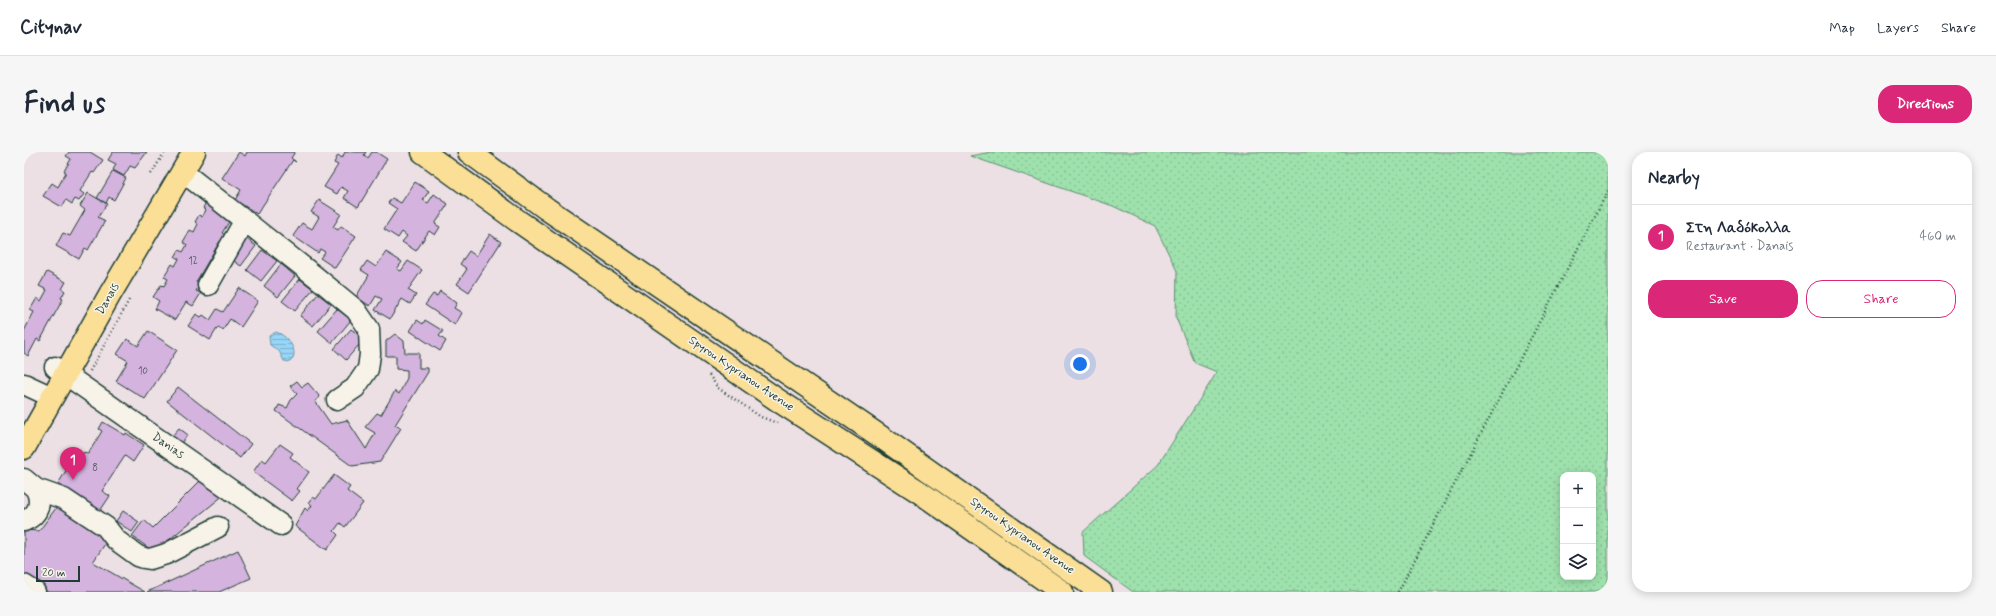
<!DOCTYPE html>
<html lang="en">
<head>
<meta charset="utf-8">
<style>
	:root { --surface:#fff; --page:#f6f6f7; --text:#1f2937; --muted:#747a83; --line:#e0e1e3; --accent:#db2777 }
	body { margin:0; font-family:Mynerve,sans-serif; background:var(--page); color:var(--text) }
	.controls { position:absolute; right:12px; bottom:12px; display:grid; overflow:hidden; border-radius:8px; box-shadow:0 2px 10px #0003 }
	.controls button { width:36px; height:36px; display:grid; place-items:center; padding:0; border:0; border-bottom:1px solid var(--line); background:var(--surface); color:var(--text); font:20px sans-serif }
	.scale { position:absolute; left:12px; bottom:10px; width:44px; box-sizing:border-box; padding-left:4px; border:2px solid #1f3d34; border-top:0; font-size:11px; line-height:14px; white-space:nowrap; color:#1f3d34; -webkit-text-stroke:3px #f7f3e8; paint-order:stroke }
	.you { position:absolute; left:1056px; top:212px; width:14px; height:14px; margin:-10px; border:3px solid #fff; border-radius:50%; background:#1a73e8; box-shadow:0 0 0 6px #1a73e833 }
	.badge { display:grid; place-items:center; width:26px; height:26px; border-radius:50%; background:var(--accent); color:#fff; font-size:13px; font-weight:700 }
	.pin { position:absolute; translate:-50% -33px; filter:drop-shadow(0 1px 2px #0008) }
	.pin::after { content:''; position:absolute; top:21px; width:14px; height:12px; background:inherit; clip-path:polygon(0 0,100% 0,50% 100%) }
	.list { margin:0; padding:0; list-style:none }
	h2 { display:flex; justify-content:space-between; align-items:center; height:52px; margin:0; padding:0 16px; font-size:17px }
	h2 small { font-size:13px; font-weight:400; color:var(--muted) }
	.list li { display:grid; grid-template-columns:26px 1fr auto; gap:12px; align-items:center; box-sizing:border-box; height:64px; padding:0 16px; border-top:1px solid var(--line) }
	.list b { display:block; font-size:15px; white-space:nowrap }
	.list p { margin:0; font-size:13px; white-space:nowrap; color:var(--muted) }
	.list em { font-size:13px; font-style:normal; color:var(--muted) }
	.actions { display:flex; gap:8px; padding:12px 16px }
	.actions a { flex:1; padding:9px 0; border:1px solid var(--accent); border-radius:16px; text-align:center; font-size:14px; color:var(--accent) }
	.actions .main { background:var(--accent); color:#fff }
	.icon { flex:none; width:22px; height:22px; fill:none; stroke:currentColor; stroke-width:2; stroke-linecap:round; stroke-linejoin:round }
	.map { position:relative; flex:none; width:1584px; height:440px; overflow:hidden; border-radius:16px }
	header { display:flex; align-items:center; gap:24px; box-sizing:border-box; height:56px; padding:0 20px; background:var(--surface); border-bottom:1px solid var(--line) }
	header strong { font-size:19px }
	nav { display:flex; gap:22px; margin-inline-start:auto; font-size:14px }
	.intro { display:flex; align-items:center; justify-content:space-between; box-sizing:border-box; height:96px; padding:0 24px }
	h1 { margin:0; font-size:28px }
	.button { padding:10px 18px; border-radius:16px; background:var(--accent); color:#fff; font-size:14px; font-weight:700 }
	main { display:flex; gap:24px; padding:0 24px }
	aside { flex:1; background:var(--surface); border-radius:16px; box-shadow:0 2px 10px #0003 }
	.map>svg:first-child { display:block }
</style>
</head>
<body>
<header>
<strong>Citynav</strong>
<nav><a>Map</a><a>Layers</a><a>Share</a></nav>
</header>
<div class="intro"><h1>Find us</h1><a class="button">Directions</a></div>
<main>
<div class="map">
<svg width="1584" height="440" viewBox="0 0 1584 440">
	<defs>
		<pattern id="grass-dots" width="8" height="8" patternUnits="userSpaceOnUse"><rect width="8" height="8" fill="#9ee1ad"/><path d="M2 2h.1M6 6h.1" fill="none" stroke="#88c295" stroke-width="1.8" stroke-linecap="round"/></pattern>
		<pattern id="water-rules" width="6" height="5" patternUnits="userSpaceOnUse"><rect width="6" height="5" fill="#97d6f8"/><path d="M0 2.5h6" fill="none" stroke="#7bafca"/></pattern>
	</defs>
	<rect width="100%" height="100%" fill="#ece0e5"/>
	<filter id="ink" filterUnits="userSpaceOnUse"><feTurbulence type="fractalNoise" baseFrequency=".025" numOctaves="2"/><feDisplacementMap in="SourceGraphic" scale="8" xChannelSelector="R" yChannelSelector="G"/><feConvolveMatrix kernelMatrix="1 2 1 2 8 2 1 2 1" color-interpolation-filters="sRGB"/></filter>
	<g filter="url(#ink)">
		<!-- grass -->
		<path fill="url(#grass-dots)" stroke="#5e8f70" fill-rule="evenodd" d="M 967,0 L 1584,0 L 1584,440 L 1109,440 L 1060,404 L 1059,380 L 1134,313 L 1193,220 L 1171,211 L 1152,166 L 1153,119 L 1131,74 L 1089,54 L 946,4 ZM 1539,323 L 1569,323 L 1569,425 L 1539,425 Z"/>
		<!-- water -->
		<path fill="url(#water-rules)" stroke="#6799aa" d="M 252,180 C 263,183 277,200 266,210 L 260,209 L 255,199 L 246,193 L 245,184 Z"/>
		<!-- building -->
		<path fill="#d4b3de" stroke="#1f3d34" d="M 45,0 L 66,0 L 79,8 L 70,21 L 68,20 L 56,39 L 60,42 L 55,49 L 51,47 L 48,52 L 42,48 L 38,55 L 19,44 L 28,31 L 34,35 L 42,20 L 40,19 L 47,7 L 42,4 Z
			M 89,0 L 123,0 L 111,16 L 106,14 L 100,24 L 89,18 L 92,12 L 84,8 Z
			M 215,0 L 221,4 L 223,0 L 271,0 L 267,6 L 272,10 L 269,8 L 233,62 L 211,48 L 217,38 L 198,26 Z
			M 321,0 L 342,0 L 340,3 L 344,6 L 348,0 L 352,0 L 363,7 L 334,55 L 320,46 L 324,39 L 317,35 L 313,42 L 300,35 L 314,13 L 310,11 L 314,3 L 318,6 Z
			M 89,19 L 102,26 L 90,48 L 85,45 L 82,51 L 73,46 Z
			M 391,30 L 405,39 L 399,48 L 404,51 L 410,42 L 424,52 L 411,72 L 416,75 L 411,83 L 405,79 L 392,99 L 378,90 L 383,84 L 378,80 L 374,86 L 360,77 L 373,57 L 364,51 L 368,46 L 377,51 Z
			M 64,41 L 83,52 L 74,65 L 81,69 L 64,98 L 61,96 L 55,107 L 32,94 L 39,81 L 46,84 L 61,58 L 56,54 Z
			M 295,48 L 317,62 L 309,75 L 314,78 L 317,74 L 332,84 L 311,116 L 296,106 L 301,100 L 296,97 L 294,101 L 269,84 L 278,71 L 288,77 L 295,65 L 287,60 Z
			M 182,50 L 208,65 L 198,81 L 203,84 L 199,90 L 196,89 L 172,130 L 176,133 L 172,139 L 177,141 L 169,154 L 162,150 L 151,168 L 131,157 L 135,149 L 129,145 L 137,133 L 140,134 L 144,127 L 140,125 L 148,112 L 151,114 L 155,107 L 151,105 L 155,98 L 159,100 L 163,93 L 159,90 L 166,78 L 170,80 L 174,72 L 171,70 L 175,63 L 178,65 L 182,58 L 179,56 Z
			M 466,82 L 477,90 L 445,140 L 433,132 L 443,117 L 436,112 L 445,99 L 452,104 Z
			M 219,84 L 232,94 L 217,114 L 204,105 Z
			M 238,98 L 253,109 L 237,129 L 223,118 Z
			M 362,100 L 378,110 L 373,117 L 377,119 L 384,109 L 398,118 L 384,138 L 392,143 L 386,152 L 378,147 L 366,167 L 351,158 L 358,147 L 352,144 L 346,154 L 332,145 L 345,123 L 337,118 L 343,109 L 352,115 Z
			M 257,112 L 271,124 L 254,145 L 240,134 Z
			M 23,120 L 42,130 L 38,137 L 41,139 L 37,146 L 39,147 L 16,189 L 13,187 L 4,204 L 0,201 L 0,179 L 10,160 L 6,158 L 13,146 L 17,149 L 23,138 L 15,134 Z
			M 276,127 L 289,137 L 271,159 L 258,149 Z
			M 215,136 L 234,149 L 217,175 L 206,167 L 199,178 L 194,175 L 186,188 L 164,174 L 172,162 L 177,165 L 179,163 L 186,168 L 193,157 L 199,160 Z
			M 416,139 L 433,151 L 430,156 L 438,161 L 431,173 L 401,153 L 409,142 L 413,144 Z
			M 294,142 L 307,152 L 289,174 L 276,164 Z
			M 313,157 L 327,168 L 308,191 L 294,179 Z
			M 393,168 L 399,172 L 401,168 L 419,179 L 415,184 L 422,189 L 416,199 L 386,179 Z
			M 327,177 L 340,187 L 322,208 L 310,197 Z
			M 124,179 L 153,198 L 121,247 L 92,229 L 104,209 L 93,202 L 103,187 L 114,194 Z
			M 371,182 L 380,189 L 381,201 L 395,201 L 395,216 L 404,216 L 404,220 L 371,273 L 377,276 L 356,310 L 328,314 L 252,259 L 255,253 L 263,256 L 267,248 L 273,242 L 266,234 L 273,229 L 278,235 L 284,231 L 296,245 L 291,249 L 307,272 L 323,268 L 342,297 L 351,281 L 341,275 L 353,261 L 357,263 L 371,239 L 375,242 L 383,226 L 383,218 L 372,217 L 372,204 L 362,204 L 362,189 Z
			M 154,235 L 227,292 L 216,306 L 143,249 Z
			M 79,270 L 101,283 L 102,281 L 120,293 L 109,310 L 101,304 L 78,339 L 86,344 L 74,362 L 55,346 L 34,332 L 43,317 L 47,319 L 50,314 L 46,311 L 51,303 L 56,306 L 60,300 L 64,302 L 78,279 L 75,277 Z
			M 155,276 L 164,283 L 156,292 L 147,285 Z
			M 256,292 L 269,301 L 266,305 L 285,320 L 273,337 L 276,339 L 268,349 L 229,320 L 238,307 L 242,310 Z
			M 310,323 L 326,335 L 323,339 L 339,351 L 321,375 L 316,371 L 310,379 L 314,383 L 303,398 L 271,374 L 281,356 L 284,359 L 288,353 L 285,351 L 289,345 L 292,347 Z
			M 179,326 L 201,342 L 130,400 L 108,384 L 120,368 L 129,376 Z
			M 35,352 L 87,383 L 69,410 L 121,440 L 24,440 L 0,425 L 0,378 L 15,379 Z
			M 99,359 L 115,370 L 108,380 L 92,369 Z
			M 214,398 L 227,426 L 195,440 L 123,440 Z"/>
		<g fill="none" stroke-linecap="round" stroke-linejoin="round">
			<!-- minor casing -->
			<g stroke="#1f3d34" stroke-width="23">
				<path id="minor" d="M 159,20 L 292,125 L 332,158 L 345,177 L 346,202 L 344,217 L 331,236 L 313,248
					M 184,133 L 221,68
					M 31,215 L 257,373
					M 0,232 L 28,245
					M 0,327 L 12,337 L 40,347 L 82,375 L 92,388 L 114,404 L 120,406 L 126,407 L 142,402 L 194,375
					M 0,369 C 15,363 18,351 12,337
					M 0,433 L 11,440"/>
			</g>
			<!-- major casing -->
			<g stroke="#1f3d34" stroke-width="25">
				<path id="major" d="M 399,0 L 494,69 L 752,247 L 897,341 L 1038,440
					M 445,0 L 523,57 L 857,285 L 1077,440
					M 0,296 L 85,144 L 170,0"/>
			</g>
			<!-- path -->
			<path stroke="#1f3d34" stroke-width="2.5" stroke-dasharray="1 3" stroke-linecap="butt" d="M 127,22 L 141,0
				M 66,219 L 105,148
				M 685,223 L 694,236 L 737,265 L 753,271
				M 1374,440 L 1584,39"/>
			<!-- minor -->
			<use href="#minor" stroke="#f7f3e8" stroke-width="20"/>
			<!-- major -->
			<use href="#major" stroke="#fbdf96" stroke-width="22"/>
		</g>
	</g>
	<g text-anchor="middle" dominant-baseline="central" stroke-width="3" stroke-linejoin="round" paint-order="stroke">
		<!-- number labels -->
		<g font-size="10" fill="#4c5a5e">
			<text x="169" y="109">12</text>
			<text x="119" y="219">10</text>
			<text x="71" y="316">8</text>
		</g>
		<!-- street labels -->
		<g font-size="12" fill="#1f3d34" stroke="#f7f3e8">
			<text transform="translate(84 147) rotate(-60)">Danais</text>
			<text transform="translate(717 222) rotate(34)">Spyrou Kyprianou Avenue</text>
			<text transform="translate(144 294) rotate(35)">Danias</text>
			<text transform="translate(998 384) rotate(35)">Spyrou Kyprianou Avenue</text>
		</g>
	</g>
</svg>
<div class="controls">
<button>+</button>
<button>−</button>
<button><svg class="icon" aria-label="layers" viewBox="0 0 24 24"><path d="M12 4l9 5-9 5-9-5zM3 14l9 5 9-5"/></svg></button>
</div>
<div class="scale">20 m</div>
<div class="you"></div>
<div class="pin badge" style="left:49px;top:328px">1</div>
</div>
<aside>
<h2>Nearby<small></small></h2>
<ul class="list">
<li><span class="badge">1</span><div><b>Στη Λαδόκολλα</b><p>Restaurant · Danais</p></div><em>460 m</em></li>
</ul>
<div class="actions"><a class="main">Save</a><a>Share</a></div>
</aside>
</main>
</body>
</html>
